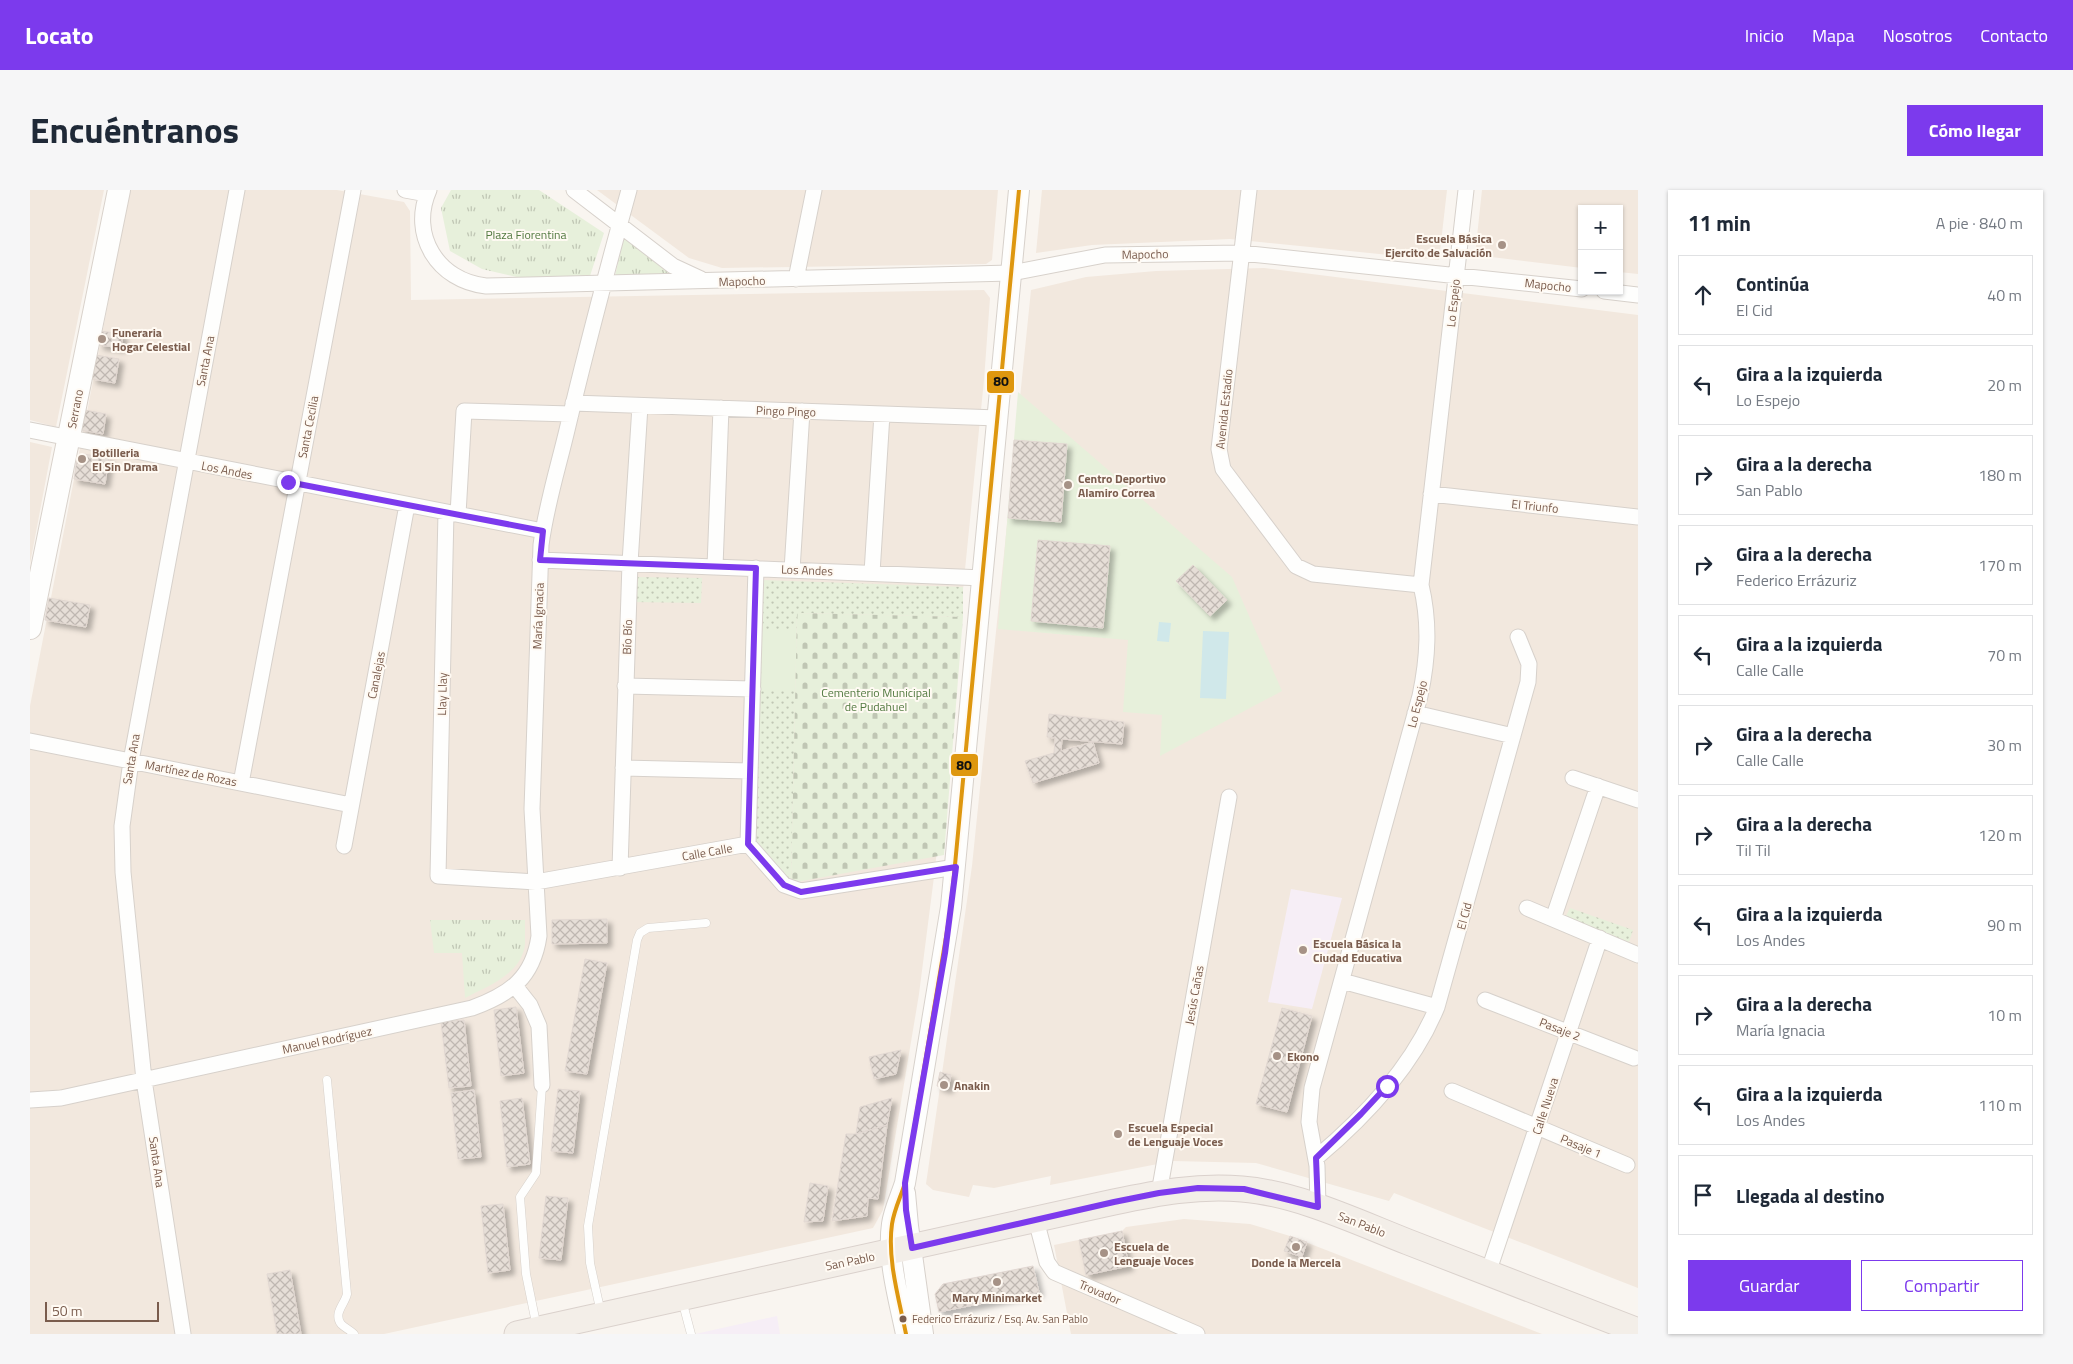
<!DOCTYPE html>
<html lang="es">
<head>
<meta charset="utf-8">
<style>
	:root { --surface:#fff; --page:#f6f6f7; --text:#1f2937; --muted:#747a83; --line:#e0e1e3; --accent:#7c3aed }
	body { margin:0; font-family:"Titillium Web",sans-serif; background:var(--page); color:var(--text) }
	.controls { position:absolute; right:15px; top:15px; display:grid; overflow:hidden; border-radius:0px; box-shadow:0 1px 4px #0004 }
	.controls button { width:45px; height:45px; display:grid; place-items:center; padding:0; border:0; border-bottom:1px solid var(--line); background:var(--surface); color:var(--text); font:25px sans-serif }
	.scale { position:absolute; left:15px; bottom:12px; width:114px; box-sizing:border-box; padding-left:5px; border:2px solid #7a5c4d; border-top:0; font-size:14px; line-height:18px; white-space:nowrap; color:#7a5c4d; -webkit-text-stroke:4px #fffaf3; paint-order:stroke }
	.stop { position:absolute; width:15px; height:15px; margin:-11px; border:4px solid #7c3aed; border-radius:50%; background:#fff }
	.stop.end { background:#7c3aed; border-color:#fff; box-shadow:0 1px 5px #0008 }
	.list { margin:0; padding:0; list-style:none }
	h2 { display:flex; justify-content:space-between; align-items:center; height:65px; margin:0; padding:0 20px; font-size:21px }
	h2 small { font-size:16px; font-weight:400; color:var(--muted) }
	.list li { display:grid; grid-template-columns:32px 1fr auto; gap:15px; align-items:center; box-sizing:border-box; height:80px; margin:0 10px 10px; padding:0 10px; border:1px solid var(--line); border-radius:0px }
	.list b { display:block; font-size:19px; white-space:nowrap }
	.list p { margin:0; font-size:16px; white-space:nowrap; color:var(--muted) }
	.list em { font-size:16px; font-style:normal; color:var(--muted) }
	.actions { display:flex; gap:10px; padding:15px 20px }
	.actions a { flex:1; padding:11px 0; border:1px solid var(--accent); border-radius:0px; text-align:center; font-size:18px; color:var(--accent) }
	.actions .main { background:var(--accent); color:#fff }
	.icon { flex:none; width:28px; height:28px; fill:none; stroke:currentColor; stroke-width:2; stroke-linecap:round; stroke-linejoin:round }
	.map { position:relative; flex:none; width:1608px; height:1144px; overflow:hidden; border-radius:0px }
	header { display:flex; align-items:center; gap:30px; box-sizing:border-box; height:70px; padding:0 25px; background:var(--accent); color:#fff }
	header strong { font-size:24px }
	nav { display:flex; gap:28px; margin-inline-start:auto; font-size:18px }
	.intro { display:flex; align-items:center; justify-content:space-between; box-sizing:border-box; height:120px; padding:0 30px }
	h1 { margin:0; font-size:35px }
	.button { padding:12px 22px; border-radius:0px; background:var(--accent); color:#fff; font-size:18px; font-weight:700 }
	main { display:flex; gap:30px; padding:0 30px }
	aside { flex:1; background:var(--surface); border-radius:0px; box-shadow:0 1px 4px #0004 }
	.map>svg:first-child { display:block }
</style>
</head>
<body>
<header>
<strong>Locato</strong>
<nav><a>Inicio</a><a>Mapa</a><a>Nosotros</a><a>Contacto</a></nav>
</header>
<div class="intro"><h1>Encuéntranos</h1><a class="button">Cómo llegar</a></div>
<main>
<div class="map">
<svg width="1608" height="1144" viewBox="0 0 1608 1144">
	<defs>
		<pattern id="grass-dots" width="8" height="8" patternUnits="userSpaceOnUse" patternTransform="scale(1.25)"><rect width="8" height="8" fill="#e7f0db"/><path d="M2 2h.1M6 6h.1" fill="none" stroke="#c0c6b4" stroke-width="1.8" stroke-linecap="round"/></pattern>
		<pattern id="cemetery-stones" width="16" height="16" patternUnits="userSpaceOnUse" patternTransform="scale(1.25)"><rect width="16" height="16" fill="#e7f0db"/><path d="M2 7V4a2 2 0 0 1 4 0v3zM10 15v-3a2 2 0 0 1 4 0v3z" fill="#c0c6b4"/></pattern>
		<pattern id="park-tufts" width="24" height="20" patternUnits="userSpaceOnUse" patternTransform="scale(1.25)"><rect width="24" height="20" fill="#e7f0db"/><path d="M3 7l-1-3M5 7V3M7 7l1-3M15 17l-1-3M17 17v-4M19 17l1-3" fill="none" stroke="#c0c6b4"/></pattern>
		<pattern id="building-cross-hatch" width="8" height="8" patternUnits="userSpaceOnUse" patternTransform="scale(1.25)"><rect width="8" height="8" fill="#e6ded7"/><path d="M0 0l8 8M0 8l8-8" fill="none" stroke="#bfb7b1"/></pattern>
		<filter id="shadow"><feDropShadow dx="4.5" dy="4.5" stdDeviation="2.5" flood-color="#0004"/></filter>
	</defs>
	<rect width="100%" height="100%" fill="#f9f5f0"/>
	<!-- residential -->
	<path fill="#f2e8de" d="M 0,0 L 74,0 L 26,237 L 0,230 Z
		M 100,0 L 307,0 L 374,12 L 380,21 L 381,110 L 954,100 L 960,108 L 954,190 L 905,679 L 889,804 L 853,1020 L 843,1038 L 354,1144 L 0,1144 L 0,516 Z
		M 567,0 L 968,0 L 962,70 L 956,74 L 692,78 L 659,68 Z
		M 1012,0 L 1417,0 L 1409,70 L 1200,49 L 1062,55 L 1006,63 Z
		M 1452,0 L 1608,0 L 1608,84 L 1589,82 L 1589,19 L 1552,19 L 1552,78 L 1445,65 Z
		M 1234,78 L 1608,125 L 1608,1098 L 1364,1003 L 1359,1011 L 1226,973 L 1143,971 L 1020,995 L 1021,986 L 964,998 L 943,995 L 939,1007 L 903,1000 L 896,994 L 942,676 L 1001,100 L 1056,87 L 1126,81 Z
		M 0,252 L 22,257 L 0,374 Z
		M 1154,1029 L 1220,1034 L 1260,1046 L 1512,1144 L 1041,1144 L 1024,1055 L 1092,1041 L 1096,1037 Z"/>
	<!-- education -->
	<path fill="#f6eef6" d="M 1261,699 L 1312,708 L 1282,819 L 1238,812 Z
		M 747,1126 L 750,1144 L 665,1144 Z"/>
	<!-- grass -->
	<path fill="url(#grass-dots)" d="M 603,387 L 672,388 L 671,413 L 603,412 Z
		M 731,390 L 933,397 L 933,427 L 767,423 L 761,693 L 724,657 Z
		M 1540,718 L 1603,740 L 1599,752 L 1535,728 Z"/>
	<!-- cemetery -->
	<path fill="url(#cemetery-stones)" d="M 767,423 L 933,427 L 914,665 L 761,693 Z"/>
	<!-- park -->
	<path fill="url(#park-tufts)" d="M 421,0 L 509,0 L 574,43 L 559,89 L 504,91 L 452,79 L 420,61 L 411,18 Z
		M 594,46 L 645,85 L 585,86 Z
		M 400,730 L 495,730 C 495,737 495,746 495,754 C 492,784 458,796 435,808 L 432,763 L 404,763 Z"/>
	<!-- pitch -->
	<path fill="#e7f0db" d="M 988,202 L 1202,387 L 1252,501 L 1130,566 L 1132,525 L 1093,522 L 1098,450 L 968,439 Z
		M 732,439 L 765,440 L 764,501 L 731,500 Z"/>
	<!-- water -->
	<path fill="#d0e8ea" d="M 1129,432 L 1141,433 L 1139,452 L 1127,451 Z
		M 1173,441 L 1199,442 L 1196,509 L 1170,508 Z"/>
	<!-- building -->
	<path fill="url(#building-cross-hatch)" stroke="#e2d8d2" filter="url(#shadow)" d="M 70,141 L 93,144 L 91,158 L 69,155 Z
		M 66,165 L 89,169 L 85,193 L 62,189 Z
		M 55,220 L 76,224 L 73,244 L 51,240 Z
		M 984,250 L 1037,254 L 1031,332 L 978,328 Z
		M 53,264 L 79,268 L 75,294 L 44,289 L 47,268 Z
		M 1008,350 L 1080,356 L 1073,438 L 1001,431 Z
		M 1163,375 L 1197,410 L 1180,426 L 1146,391 Z
		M 19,408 L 60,415 L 56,437 L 15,430 Z
		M 1019,524 L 1094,532 L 1092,554 L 1032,549 L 1031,561 L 1063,552 L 1069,573 L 1003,593 L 995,571 L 1024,563 L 1025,548 L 1017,547 Z
		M 577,729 L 577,753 L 522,754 L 522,730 Z
		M 555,769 L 577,773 L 557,884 L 535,881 Z
		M 486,817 L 494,883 L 471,886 L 464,820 Z
		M 1252,818 L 1282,826 L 1257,922 L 1226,914 Z
		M 434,830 L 441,896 L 419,898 L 411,832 Z
		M 871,860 L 866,884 L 844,889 L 839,867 Z
		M 910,882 L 921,885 L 918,899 L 907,896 Z
		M 528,899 L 550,901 L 543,963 L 521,961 Z
		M 444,900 L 451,967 L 428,969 L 421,903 Z
		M 492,908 L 500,974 L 477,977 L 470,911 Z
		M 862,908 L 857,935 L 826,944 L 830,917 Z
		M 857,935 L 848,1009 L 838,1008 L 837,1026 L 802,1031 L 816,944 L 826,944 Z
		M 780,993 L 798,996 L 793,1031 L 774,1032 Z
		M 516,1006 L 538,1008 L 531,1070 L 509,1068 Z
		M 473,1014 L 480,1080 L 458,1083 L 451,1016 Z
		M 1092,1041 L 1099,1076 L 1056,1085 L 1049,1050 Z
		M 1260,1046 L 1277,1052 L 1272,1067 L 1254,1061 Z
		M 1003,1076 L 1009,1102 L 909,1122 L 905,1104 L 913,1094 Z
		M 260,1080 L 271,1144 L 247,1144 L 237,1084 Z"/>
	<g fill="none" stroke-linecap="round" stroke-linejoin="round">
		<!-- service casing -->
		<g stroke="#d7d1cb" stroke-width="9">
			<path id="service" d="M 297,890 L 317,1104 C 315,1114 303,1123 311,1134 C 315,1138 320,1140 324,1144
				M 652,1110 L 661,1144
				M 571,1123 L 560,1073 L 558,1036 L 607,750 L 610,743 L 618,738 L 676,733
				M 507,1138 L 496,1084 L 490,1007 L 506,983 L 512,895"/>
		</g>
		<!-- minor casing -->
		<g stroke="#d7d1cb" stroke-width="17">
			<path id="minor" d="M 375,0 L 397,4
				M 399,0 C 379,45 408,91 456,96 L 981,83 L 1075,65 L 1211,63 L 1552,99
				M 544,0 L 643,76 L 671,89
				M 1219,0 L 1189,259 L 1193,279 L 1266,376 L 1283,384 L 1391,395
				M 766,89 L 784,0
				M 1574,101 L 1608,105
				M 543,213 L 968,228
				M 0,240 L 513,341
				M 1401,304 L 1608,327
				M 416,322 L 408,686 L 506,692 L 718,654
				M 428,324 L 434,221 L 541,224
				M 510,370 L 954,388
				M 685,377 L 691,218
				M 762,380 L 772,221
				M 842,383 L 852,224
				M 595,496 L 723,499
				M 1385,523 L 1483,546
				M 0,551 L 321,615
				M 593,578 L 720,581
				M 1543,588 L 1608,610
				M 211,593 L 323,0
				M 718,654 L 726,378
				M 718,654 L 754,695 L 771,701 L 926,677
				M 314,656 L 377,315
				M 590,678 L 600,373 L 610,216
				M 1497,718 L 1608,765
				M 1523,729 L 1568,596
				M 1312,791 L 1407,817
				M 485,796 L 500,815 L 509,836 L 512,895
				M 1455,810 L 1604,868
				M 1422,901 L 1597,975
				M 0,910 L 31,908 L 442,818 C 480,804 503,788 509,746 L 502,619 L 511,355 C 516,316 528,278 537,240 C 556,160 577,80 599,0
				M 1286,968 C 1335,927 1383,876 1407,817 L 1498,492 L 1499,474 L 1488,447
				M 1129,1003 L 1199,607
				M 1288,1017 L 1287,976 L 1279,932 L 1282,898 L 1390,506 C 1398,468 1400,433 1391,395 L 1436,0
				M 1006,1030 L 1017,1072 L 1024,1082 L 1167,1144
				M 1458,1083 L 1570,748
				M 153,1144 L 114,890 L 93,682 L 92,636 L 101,571 L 207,0"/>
		</g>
		<!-- tertiary casing -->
		<g stroke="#d7d1cb" stroke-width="22">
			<path id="tertiary" d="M 875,1003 L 878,1036 L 893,1144
				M 876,1144 C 869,1109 857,1069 862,1034 C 864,1020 871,1006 875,993 L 921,717 L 989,0"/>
		</g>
		<!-- secondary casing -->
		<g stroke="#d9d2cb" stroke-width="24">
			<path id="secondary" d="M 0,438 L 89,0"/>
		</g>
		<!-- primary casing -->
		<g stroke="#dad1cc" stroke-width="27">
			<path id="primary" d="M 487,1144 L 1084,1012 C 1127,1003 1168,995 1212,999 C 1266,1003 1327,1032 1378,1052 C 1454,1082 1531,1111 1608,1141"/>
		</g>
		<!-- service -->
		<use href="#service" stroke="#fefefd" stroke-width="8"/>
		<!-- minor -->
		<use href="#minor" stroke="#fefefd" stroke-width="15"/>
		<!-- tertiary -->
		<use href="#tertiary" stroke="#fefefd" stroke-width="20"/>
		<!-- secondary -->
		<use href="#secondary" stroke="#fefefd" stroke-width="22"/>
		<!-- primary -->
		<use href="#primary" stroke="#f3eee8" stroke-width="25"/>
		<!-- bus-1 casing -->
		<g stroke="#fffaf3" stroke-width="8">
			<path id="bus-1" d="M 876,1144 C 869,1109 857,1069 862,1034 C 864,1020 871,1006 875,993 L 921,717 L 989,0"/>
		</g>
		<!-- bus-1 -->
		<use href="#bus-1" stroke="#de970f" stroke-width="4"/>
	</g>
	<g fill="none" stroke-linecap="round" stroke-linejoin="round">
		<!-- route -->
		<path stroke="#7c3aed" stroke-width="6" d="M 258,292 L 513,341 L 510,370 L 726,378 L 718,654 L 754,695 L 771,702 L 926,677 L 915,763 L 875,993 L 876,1020 L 882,1058 L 1084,1012 L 1129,1003 L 1168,998 L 1214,999 L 1288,1017 L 1286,968 L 1331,924 L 1357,896"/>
	</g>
	<!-- markers -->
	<g fill="#a69286" stroke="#fffaf3" stroke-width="2">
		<circle cx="1472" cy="55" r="5"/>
		<circle cx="72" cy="149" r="5"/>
		<circle cx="52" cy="269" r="5"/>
		<circle cx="1038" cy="295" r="5"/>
		<circle cx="1273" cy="760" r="5"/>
		<circle cx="1247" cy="866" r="5"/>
		<circle cx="914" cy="895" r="5"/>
		<circle cx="1088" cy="944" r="5"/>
		<circle cx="1266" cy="1057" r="5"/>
		<circle cx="1074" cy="1063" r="5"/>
		<circle cx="967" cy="1092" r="5"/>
	</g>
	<circle fill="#7a5c4d" stroke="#fffaf3" stroke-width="2" cx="873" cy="1129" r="4.5"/>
	<g text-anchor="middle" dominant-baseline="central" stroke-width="4" stroke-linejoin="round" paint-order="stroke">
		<!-- bus labels -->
		<g font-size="11" fill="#7a5c4d" stroke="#fffaf3" text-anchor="start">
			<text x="882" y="1129">Federico Errázuriz / Esq. Av. San Pablo</text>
		</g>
		<!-- park labels -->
		<g font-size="12" fill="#537a41" stroke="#fffaf3">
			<text x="496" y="44">Plaza Fiorentina</text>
			<text x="846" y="502">Cementerio Municipal<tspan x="846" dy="14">de Pudahuel</tspan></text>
		</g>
		<!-- poi labels -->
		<g font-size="12" font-weight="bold" fill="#7a5c4d" stroke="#fffaf3" text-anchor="start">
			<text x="1462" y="48" text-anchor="end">Escuela Básica<tspan x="1462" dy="14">Ejercito de Salvación</tspan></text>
			<text x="82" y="142">Funeraria<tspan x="82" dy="14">Hogar Celestial</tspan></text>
			<text x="62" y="262">Botilleria<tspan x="62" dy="14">El Sin Drama</tspan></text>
			<text x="1048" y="288">Centro Deportivo<tspan x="1048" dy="14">Alamiro Correa</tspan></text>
			<text x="1283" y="753">Escuela Básica la<tspan x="1283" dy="14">Ciudad Educativa</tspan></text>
			<text x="1257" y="866">Ekono</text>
			<text x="924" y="895">Anakin</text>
			<text x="1098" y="937">Escuela Especial<tspan x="1098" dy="14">de Lenguaje Voces</tspan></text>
			<text x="1084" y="1056">Escuela de<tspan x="1084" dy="14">Lenguaje Voces</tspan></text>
			<text x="1266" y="1072" text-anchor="middle">Donde la Mercela</text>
			<text x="967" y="1107" text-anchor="middle">Mary Minimarket</text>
		</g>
		<!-- street labels -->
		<g font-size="12" fill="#7a5c4d" stroke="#fffaf3">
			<text transform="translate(1115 64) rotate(-1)">Mapocho</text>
			<text transform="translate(712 91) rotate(-2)">Mapocho</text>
			<text transform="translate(1518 95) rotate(6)">Mapocho</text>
			<text transform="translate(1423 113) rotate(-84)">Lo Espejo</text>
			<text transform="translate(175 171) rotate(-79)">Santa Ana</text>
			<text transform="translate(45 219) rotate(-79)">Serrano</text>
			<text transform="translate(1194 219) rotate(-84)">Avenida Estadio</text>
			<text transform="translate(756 221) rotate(2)">Pingo Pingo</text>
			<text transform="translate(278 237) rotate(-79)">Santa Cecilia</text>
			<text transform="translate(197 280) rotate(11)">Los Andes</text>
			<text transform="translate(1505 316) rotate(6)">El Triunfo</text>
			<text transform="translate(777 380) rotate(2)">Los Andes</text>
			<text transform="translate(508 426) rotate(-88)">María Ignacia</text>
			<text transform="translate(597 447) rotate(-88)">Bío Bío</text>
			<text transform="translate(346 485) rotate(-79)">Canalejas</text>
			<text transform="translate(412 504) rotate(-89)">Llay Llay</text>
			<text transform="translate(1387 514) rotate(-76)">Lo Espejo</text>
			<text transform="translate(101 569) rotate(-80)">Santa Ana</text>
			<text transform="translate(161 583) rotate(11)">Martínez de Rozas</text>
			<text transform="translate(677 662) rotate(-10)">Calle Calle</text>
			<text transform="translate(1434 726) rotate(-75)">El Cid</text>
			<text transform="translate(1164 805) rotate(-80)">Jesús Cañas</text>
			<text transform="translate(1530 839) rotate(21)">Pasaje 2</text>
			<text transform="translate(297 850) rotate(-12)">Manuel Rodríguez</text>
			<text transform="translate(1515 916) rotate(-72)">Calle Nueva</text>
			<text transform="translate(1551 956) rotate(23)">Pasaje 1</text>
			<text transform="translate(127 972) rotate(82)">Santa Ana</text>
			<text transform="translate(1332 1034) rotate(21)">San Pablo</text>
			<text transform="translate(820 1071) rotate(-12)">San Pablo</text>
			<text transform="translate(1070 1102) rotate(23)">Trovador</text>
		</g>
	</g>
	<g stroke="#fffaf3" stroke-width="2">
		<rect x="956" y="180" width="29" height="24" rx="5" fill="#de970f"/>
		<rect x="920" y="563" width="29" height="24" rx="5" fill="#de970f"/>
	</g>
	<g font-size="14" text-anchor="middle" font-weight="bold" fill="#111">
		<text x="971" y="196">80</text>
		<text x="934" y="580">80</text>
	</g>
</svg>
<div class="controls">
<button>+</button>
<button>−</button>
</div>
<div class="scale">50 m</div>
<div class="stop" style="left:1357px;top:896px"></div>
<div class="stop end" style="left:258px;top:292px"></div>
</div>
<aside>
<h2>11 min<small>A pie · 840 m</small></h2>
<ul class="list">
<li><svg class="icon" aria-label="ahead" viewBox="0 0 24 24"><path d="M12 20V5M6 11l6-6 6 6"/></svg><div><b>Continúa</b><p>El Cid</p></div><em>40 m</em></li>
<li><svg class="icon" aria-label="left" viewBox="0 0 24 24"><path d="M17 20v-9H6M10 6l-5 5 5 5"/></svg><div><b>Gira a la izquierda</b><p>Lo Espejo</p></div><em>20 m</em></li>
<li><svg class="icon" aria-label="right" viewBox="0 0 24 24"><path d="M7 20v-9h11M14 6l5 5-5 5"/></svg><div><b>Gira a la derecha</b><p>San Pablo</p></div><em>180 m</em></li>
<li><svg class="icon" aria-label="right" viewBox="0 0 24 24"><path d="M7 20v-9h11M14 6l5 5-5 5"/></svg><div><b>Gira a la derecha</b><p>Federico Errázuriz</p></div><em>170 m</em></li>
<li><svg class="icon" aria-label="left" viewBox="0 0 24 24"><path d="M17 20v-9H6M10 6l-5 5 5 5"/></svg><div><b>Gira a la izquierda</b><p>Calle Calle</p></div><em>70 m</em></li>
<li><svg class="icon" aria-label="right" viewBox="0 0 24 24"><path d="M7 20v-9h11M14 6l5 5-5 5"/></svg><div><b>Gira a la derecha</b><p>Calle Calle</p></div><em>30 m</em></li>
<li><svg class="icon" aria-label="right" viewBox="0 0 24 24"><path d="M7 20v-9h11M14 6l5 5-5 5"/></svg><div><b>Gira a la derecha</b><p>Til Til</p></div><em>120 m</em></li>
<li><svg class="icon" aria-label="left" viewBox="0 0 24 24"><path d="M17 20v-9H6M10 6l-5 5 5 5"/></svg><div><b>Gira a la izquierda</b><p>Los Andes</p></div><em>90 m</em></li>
<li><svg class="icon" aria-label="right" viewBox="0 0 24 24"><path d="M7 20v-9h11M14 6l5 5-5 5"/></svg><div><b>Gira a la derecha</b><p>María Ignacia</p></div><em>10 m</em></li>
<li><svg class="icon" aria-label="left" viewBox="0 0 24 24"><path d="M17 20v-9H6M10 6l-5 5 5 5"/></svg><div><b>Gira a la izquierda</b><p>Los Andes</p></div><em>110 m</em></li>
<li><svg class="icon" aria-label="arrive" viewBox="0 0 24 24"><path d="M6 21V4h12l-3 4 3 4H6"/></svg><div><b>Llegada al destino</b></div></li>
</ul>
<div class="actions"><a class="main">Guardar</a><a>Compartir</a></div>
</aside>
</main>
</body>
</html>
